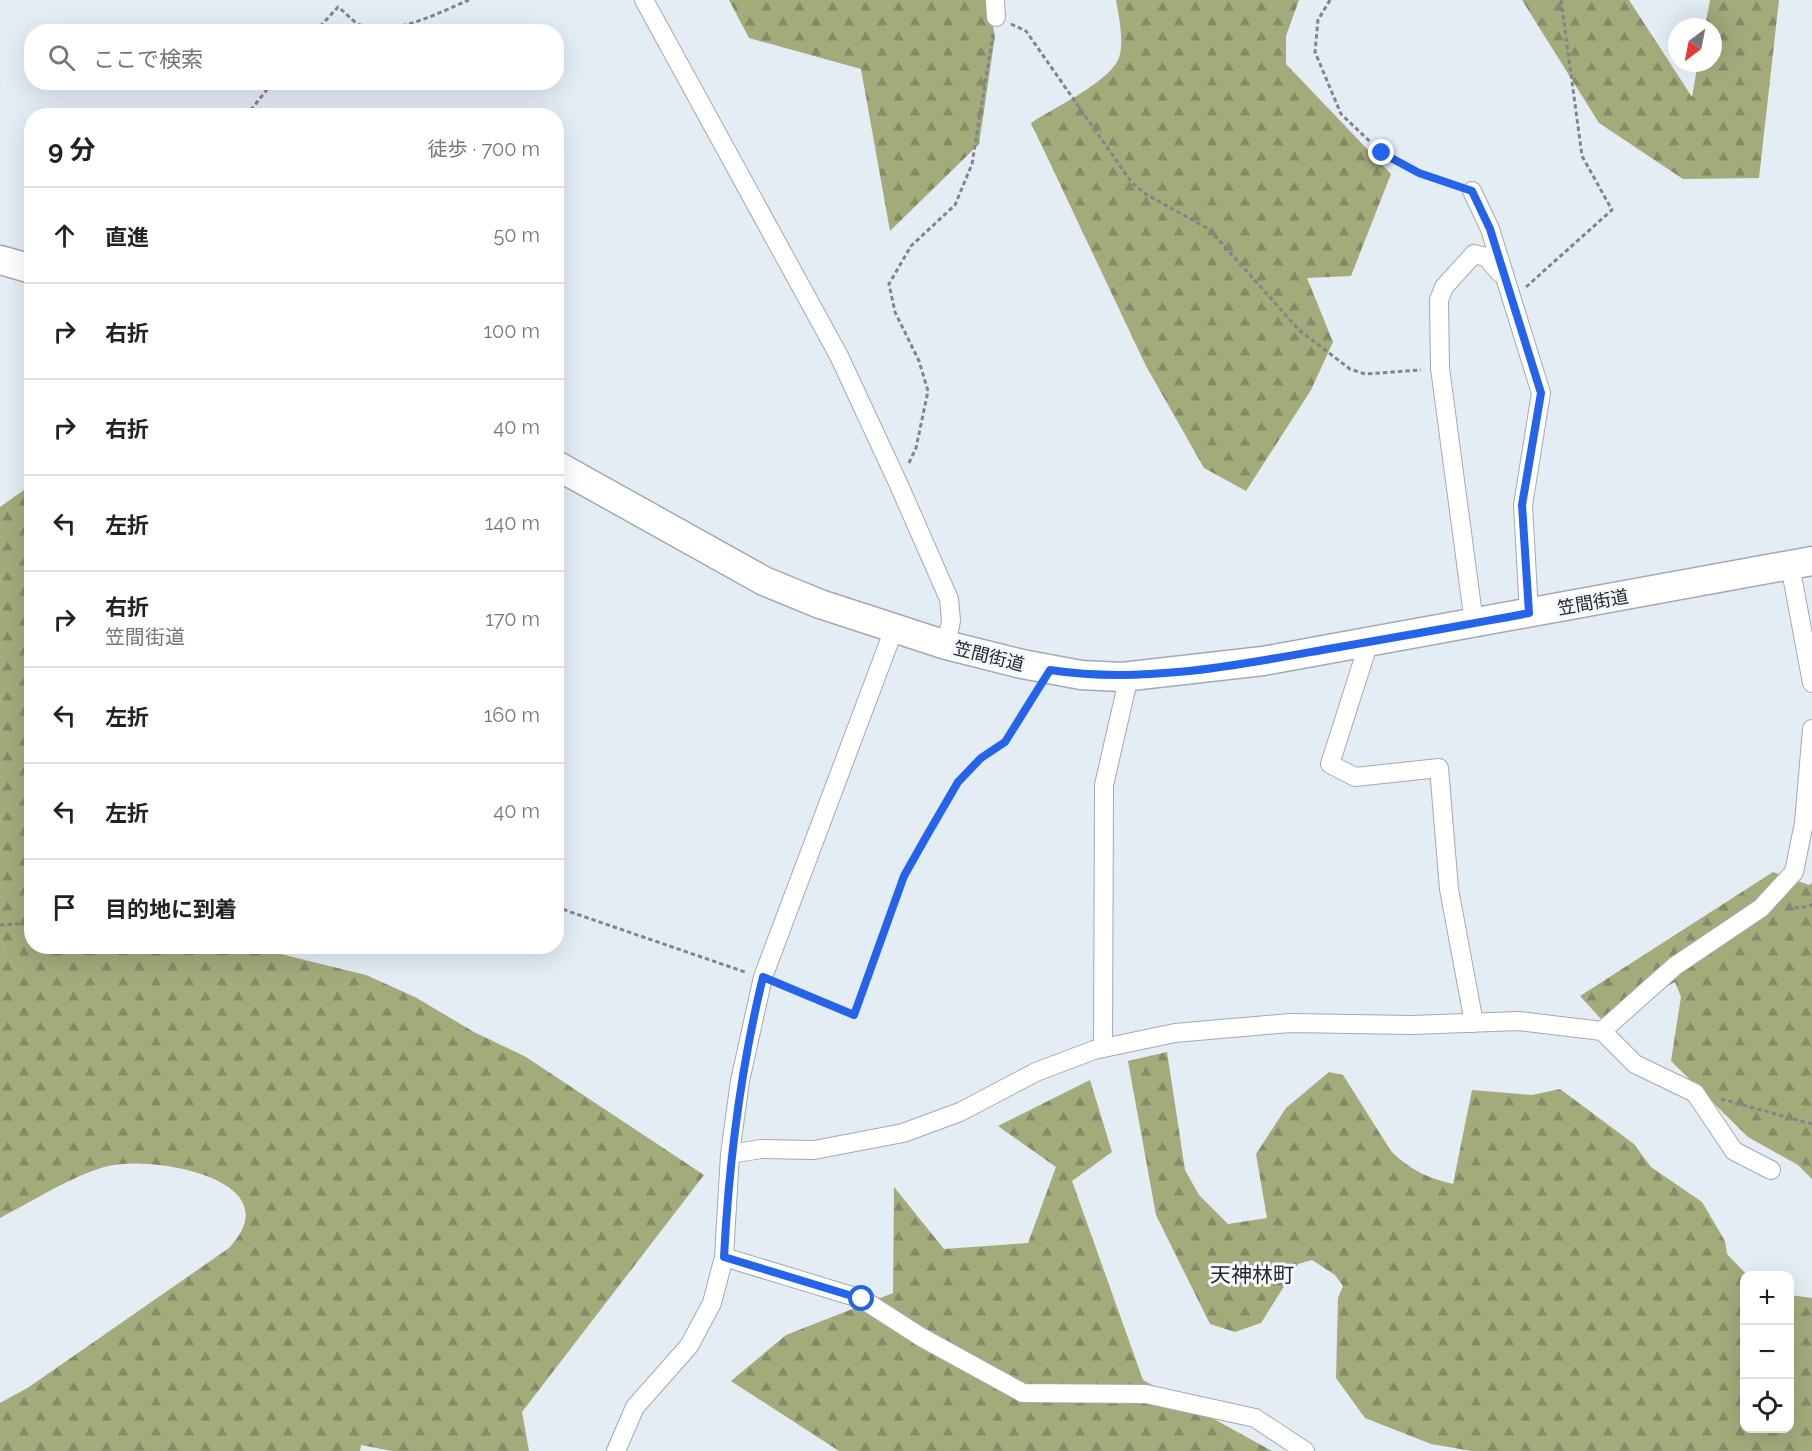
<!DOCTYPE html>
<html lang="ja">
<head>
<meta charset="utf-8">
<style>
	:root { --surface:#fff; --page:#f2f2f2; --text:#222; --muted:#767676; --line:#e0e0e0 }
	body { margin:0; font-family:Raleway,"Noto Sans JP",sans-serif; background:var(--page); color:var(--text) }
	.controls { position:absolute; right:18px; bottom:18px; display:grid; overflow:hidden; border-radius:12px; box-shadow:0 6px 24px #0002 }
	.controls button { width:54px; height:54px; display:grid; place-items:center; padding:0; border:0; border-bottom:2px solid var(--line); background:var(--surface); color:var(--text); font:30px sans-serif }
	.compass { position:absolute; left:1668px; top:18px; width:54px; height:54px; border-radius:50%; background:var(--surface); box-shadow:0 6px 24px #0002; rotate:212deg }
	.stop { position:absolute; width:18px; height:18px; margin:-14px; border:4px solid #2563eb; border-radius:50%; background:#fff }
	.stop.end { background:#2563eb; border-color:#fff; box-shadow:0 2px 6px #0008 }
	.list { margin:0; padding:0; list-style:none }
	h2 { display:flex; justify-content:space-between; align-items:center; height:78px; margin:0; padding:0 24px; font-size:26px }
	h2 small { font-size:20px; font-weight:400; color:var(--muted) }
	.list li { display:grid; grid-template-columns:39px 1fr auto; gap:18px; align-items:center; box-sizing:border-box; height:96px; padding:0 24px; border-top:2px solid var(--line) }
	.list b { display:block; font-size:22px; white-space:nowrap }
	.list p { margin:0; font-size:20px; white-space:nowrap; color:var(--muted) }
	.list em { font-size:20px; font-style:normal; color:var(--muted) }
	.icon { flex:none; width:33px; height:33px; fill:none; stroke:currentColor; stroke-width:2; stroke-linecap:round; stroke-linejoin:round }
	.map { position:relative; flex:none; width:1812px; height:1451px; overflow:hidden }
	.search { position:absolute; background:var(--surface); box-shadow:0 6px 24px #0002; left:24px; top:24px; width:540px; height:66px; display:flex; align-items:center; gap:15px; box-sizing:border-box; padding:0 21px; border-radius:24px; color:var(--muted); font-size:22px }
	.panel { position:absolute; background:var(--surface); box-shadow:0 6px 24px #0002; left:24px; top:108px; width:540px; height:846px; border-radius:24px }
	.map>svg:first-child { display:block }
</style>
</head>
<body>
<div class="map">
<svg width="1812" height="1451" viewBox="0 0 1812 1451">
	<defs>
		<pattern id="forest-firs" width="22" height="20" patternUnits="userSpaceOnUse" patternTransform="scale(1.5)"><rect width="22" height="20" fill="#a3ab7b"/><path d="M5 1l3.5 6h-7zM16 11l3.5 6h-7z" fill="#858b65"/></pattern>
	</defs>
	<rect width="100%" height="100%" fill="#e4ecf4"/>
	<!-- forest -->
	<path fill="url(#forest-firs)" d="M 729,0 L 987,0 L 995,36 L 979,144 L 890,231 L 861,69 L 749,38 Z
		M 1116,0 L 1299,0 L 1286,36 L 1286,64 L 1391,174 L 1351,276 L 1307,278 L 1333,342 L 1311,390 L 1246,491 L 1204,468 L 1146,366 L 1031,123 C 1053,108 1106,84 1118,60 C 1125,46 1119,16 1116,0 Z
		M 1522,0 L 1629,0 L 1692,97 L 1698,63 L 1713,63 L 1713,27 L 1705,27 L 1710,0 L 1779,0 L 1759,178 L 1683,179 L 1599,123 Z
		M 31,485 L 32,946 L 252,947 L 366,975 L 415,997 L 474,1032 L 526,1057 L 704,1175 L 522,1412 L 529,1451 L 392,1451 L 361,1445 L 360,1451 L 0,1451 L 0,1403 L 29,1387 L 229,1248 C 294,1179 152,1155 108,1166 C 75,1174 31,1202 0,1218 L 0,507 Z
		M 1773,872 L 1809,885 L 1812,883 L 1812,1179 L 1798,1165 L 1748,1137 L 1671,1061 L 1681,997 L 1675,982 L 1602,1020 L 1580,996 Z
		M 1167,1052 L 1185,1170 L 1199,1195 L 1228,1224 L 1267,1218 L 1256,1154 L 1286,1108 L 1329,1072 L 1343,1075 L 1391,1151 C 1410,1170 1428,1178 1453,1184 L 1472,1090 L 1532,1095 L 1560,1089 L 1634,1144 L 1651,1167 L 1702,1202 L 1725,1241 L 1727,1254 L 1747,1275 L 1744,1276 L 1744,1428 L 1790,1428 L 1790,1295 L 1812,1298 L 1812,1451 L 1472,1451 L 1431,1444 L 1365,1418 L 1336,1378 L 1338,1298 L 1343,1286 L 1335,1275 L 1312,1260 L 1298,1264 L 1261,1323 L 1235,1332 L 1210,1324 L 1156,1215 L 1128,1061 Z
		M 1090,1080 L 1112,1152 L 1072,1181 L 1143,1380 L 1272,1451 L 839,1451 L 731,1381 L 786,1335 L 893,1293 L 894,1187 L 944,1249 L 1028,1243 L 1056,1167 L 998,1126 Z"/>
	<g fill="none" stroke-linecap="round" stroke-linejoin="round">
		<!-- street casing -->
		<g stroke="#a2aab1" stroke-width="20">
			<path id="street" d="M 644,0 L 839,356 L 898,483 L 949,599 L 951,621 L 946,645
				M 995,0 L 996,17
				M 1472,191 L 1490,229 L 1541,393 L 1523,505 L 1529,613
				M 1790,565 L 1812,683
				M 1474,623 L 1440,368 L 1439,300 L 1444,287 L 1474,254 L 1486,257 L 1500,273
				M 1369,642 L 1330,764 L 1355,777 L 1439,768 L 1449,889 L 1474,1023
				M 1602,1031 L 1635,1064 L 1695,1093 L 1734,1151 L 1771,1170
				M 1103,1048 L 1104,785 L 1129,676
				M 730,1154 L 761,1149 L 814,1150 L 903,1133 L 960,1112 L 1036,1072 L 1094,1050 L 1175,1033 L 1290,1023 L 1412,1025 L 1519,1021 L 1602,1031 L 1675,966 L 1761,908 L 1794,872 L 1804,823 L 1812,729
				M 724,1257 L 862,1299 L 921,1337 L 1023,1393 L 1146,1394 L 1255,1418 L 1305,1451
				M 616,1451 L 635,1407 L 689,1346 L 712,1303 L 724,1257 L 730,1154 L 740,1081 L 763,977 L 894,629"/>
		</g>
		<!-- primary casing -->
		<g stroke="#a2aab1" stroke-width="31">
			<path id="primary" d="M 0,260 L 32,269
				M 556,465 L 764,581 L 820,604 L 946,645 L 1022,664 L 1081,675 L 1122,677 L 1263,661 L 1812,561"/>
		</g>
		<!-- path -->
		<path stroke="#80858b" stroke-width="3" stroke-dasharray="4.5 3" stroke-linecap="butt" d="M 1330,0 L 1318,20 L 1315,52 L 1341,114 L 1382,153 L 1419,173 L 1456,186
			M 1011,24 L 1026,31 L 1132,183 L 1147,195 L 1209,229 L 1299,330 L 1350,369 L 1365,374 L 1421,370
			M 315,32 L 338,7 C 345,12 353,22 360,25 C 392,38 440,12 469,0
			M 246,116 L 273,82
			M 1526,287 L 1612,210 L 1582,156 L 1561,0
			M 909,463 L 916,448 L 928,391 L 919,361 L 895,312 L 889,284 L 911,246 L 955,205 L 972,164 L 993,34
			M 556,907 L 745,972
			M 1787,908 L 1808,907 L 1812,904
			M 0,925 L 17,924 L 32,915
			M 779,984 L 854,1015 L 904,876 L 926,837 L 958,782 L 981,758 L 1005,742 L 1037,691
			M 1721,1099 L 1812,1124"/>
		<!-- street -->
		<use href="#street" stroke="#fff" stroke-width="18"/>
		<!-- primary -->
		<use href="#primary" stroke="#fff" stroke-width="28"/>
	</g>
	<g fill="none" stroke-linecap="round" stroke-linejoin="round">
		<!-- route -->
		<path stroke="#2563eb" stroke-width="8" d="M 862,1299 L 724,1257 C 729,1160 740,1071 763,977 L 854,1015 L 904,876 L 926,837 L 958,782 L 981,758 L 1005,742 L 1050,670 C 1141,684 1233,666 1322,650 C 1391,638 1460,626 1529,613 L 1522,505 L 1541,393 L 1490,229 L 1472,191 L 1419,173 L 1382,153"/>
	</g>
	<g text-anchor="middle" dominant-baseline="central" stroke-width="6" stroke-linejoin="round" paint-order="stroke">
		<!-- street labels -->
		<g font-size="18" fill="#25282b" stroke="#f4f8fe">
			<text transform="translate(1593 602) rotate(-10)">笠間街道</text>
			<text transform="translate(989 656) rotate(14)">笠間街道</text>
		</g>
		<!-- quarter labels -->
		<g font-size="21" fill="#25282b" stroke="#f4f8fe">
			<text x="1252" y="1274">天神林町</text>
		</g>
	</g>
</svg>
<div class="controls">
<button>+</button>
<button>−</button>
<button><svg class="icon" aria-label="locate" viewBox="0 0 24 24"><circle cx="12" cy="12" r="6"/><path d="M12 2v4M12 18v4M2 12h4M18 12h4"/></svg></button>
</div>
<svg class="compass" viewBox="-18 -18 36 36"><path d="M0-13l5 13h-10z" fill="#e53935"/><path d="M0 13l5-13h-10z" fill="#767676"/></svg>
<div class="stop" style="left:862px;top:1299px"></div>
<div class="stop end" style="left:1382px;top:153px"></div>
<div class="search"><svg class="icon" aria-label="search" viewBox="0 0 24 24"><circle cx="10" cy="10" r="6"/><path d="M15 15l6 6"/></svg>ここで検索</div>
<section class="panel">
<h2>9 分<small>徒歩 · 700 m</small></h2>
<ul class="list">
<li><svg class="icon" aria-label="ahead" viewBox="0 0 24 24"><path d="M12 20V5M6 11l6-6 6 6"/></svg><div><b>直進</b></div><em>50 m</em></li>
<li><svg class="icon" aria-label="right" viewBox="0 0 24 24"><path d="M7 20v-9h11M14 6l5 5-5 5"/></svg><div><b>右折</b></div><em>100 m</em></li>
<li><svg class="icon" aria-label="right" viewBox="0 0 24 24"><path d="M7 20v-9h11M14 6l5 5-5 5"/></svg><div><b>右折</b></div><em>40 m</em></li>
<li><svg class="icon" aria-label="left" viewBox="0 0 24 24"><path d="M17 20v-9H6M10 6l-5 5 5 5"/></svg><div><b>左折</b></div><em>140 m</em></li>
<li><svg class="icon" aria-label="right" viewBox="0 0 24 24"><path d="M7 20v-9h11M14 6l5 5-5 5"/></svg><div><b>右折</b><p>笠間街道</p></div><em>170 m</em></li>
<li><svg class="icon" aria-label="left" viewBox="0 0 24 24"><path d="M17 20v-9H6M10 6l-5 5 5 5"/></svg><div><b>左折</b></div><em>160 m</em></li>
<li><svg class="icon" aria-label="left" viewBox="0 0 24 24"><path d="M17 20v-9H6M10 6l-5 5 5 5"/></svg><div><b>左折</b></div><em>40 m</em></li>
<li><svg class="icon" aria-label="arrive" viewBox="0 0 24 24"><path d="M6 21V4h12l-3 4 3 4H6"/></svg><div><b>目的地に到着</b></div></li>
</ul>
</section>
</div>
</body>
</html>
